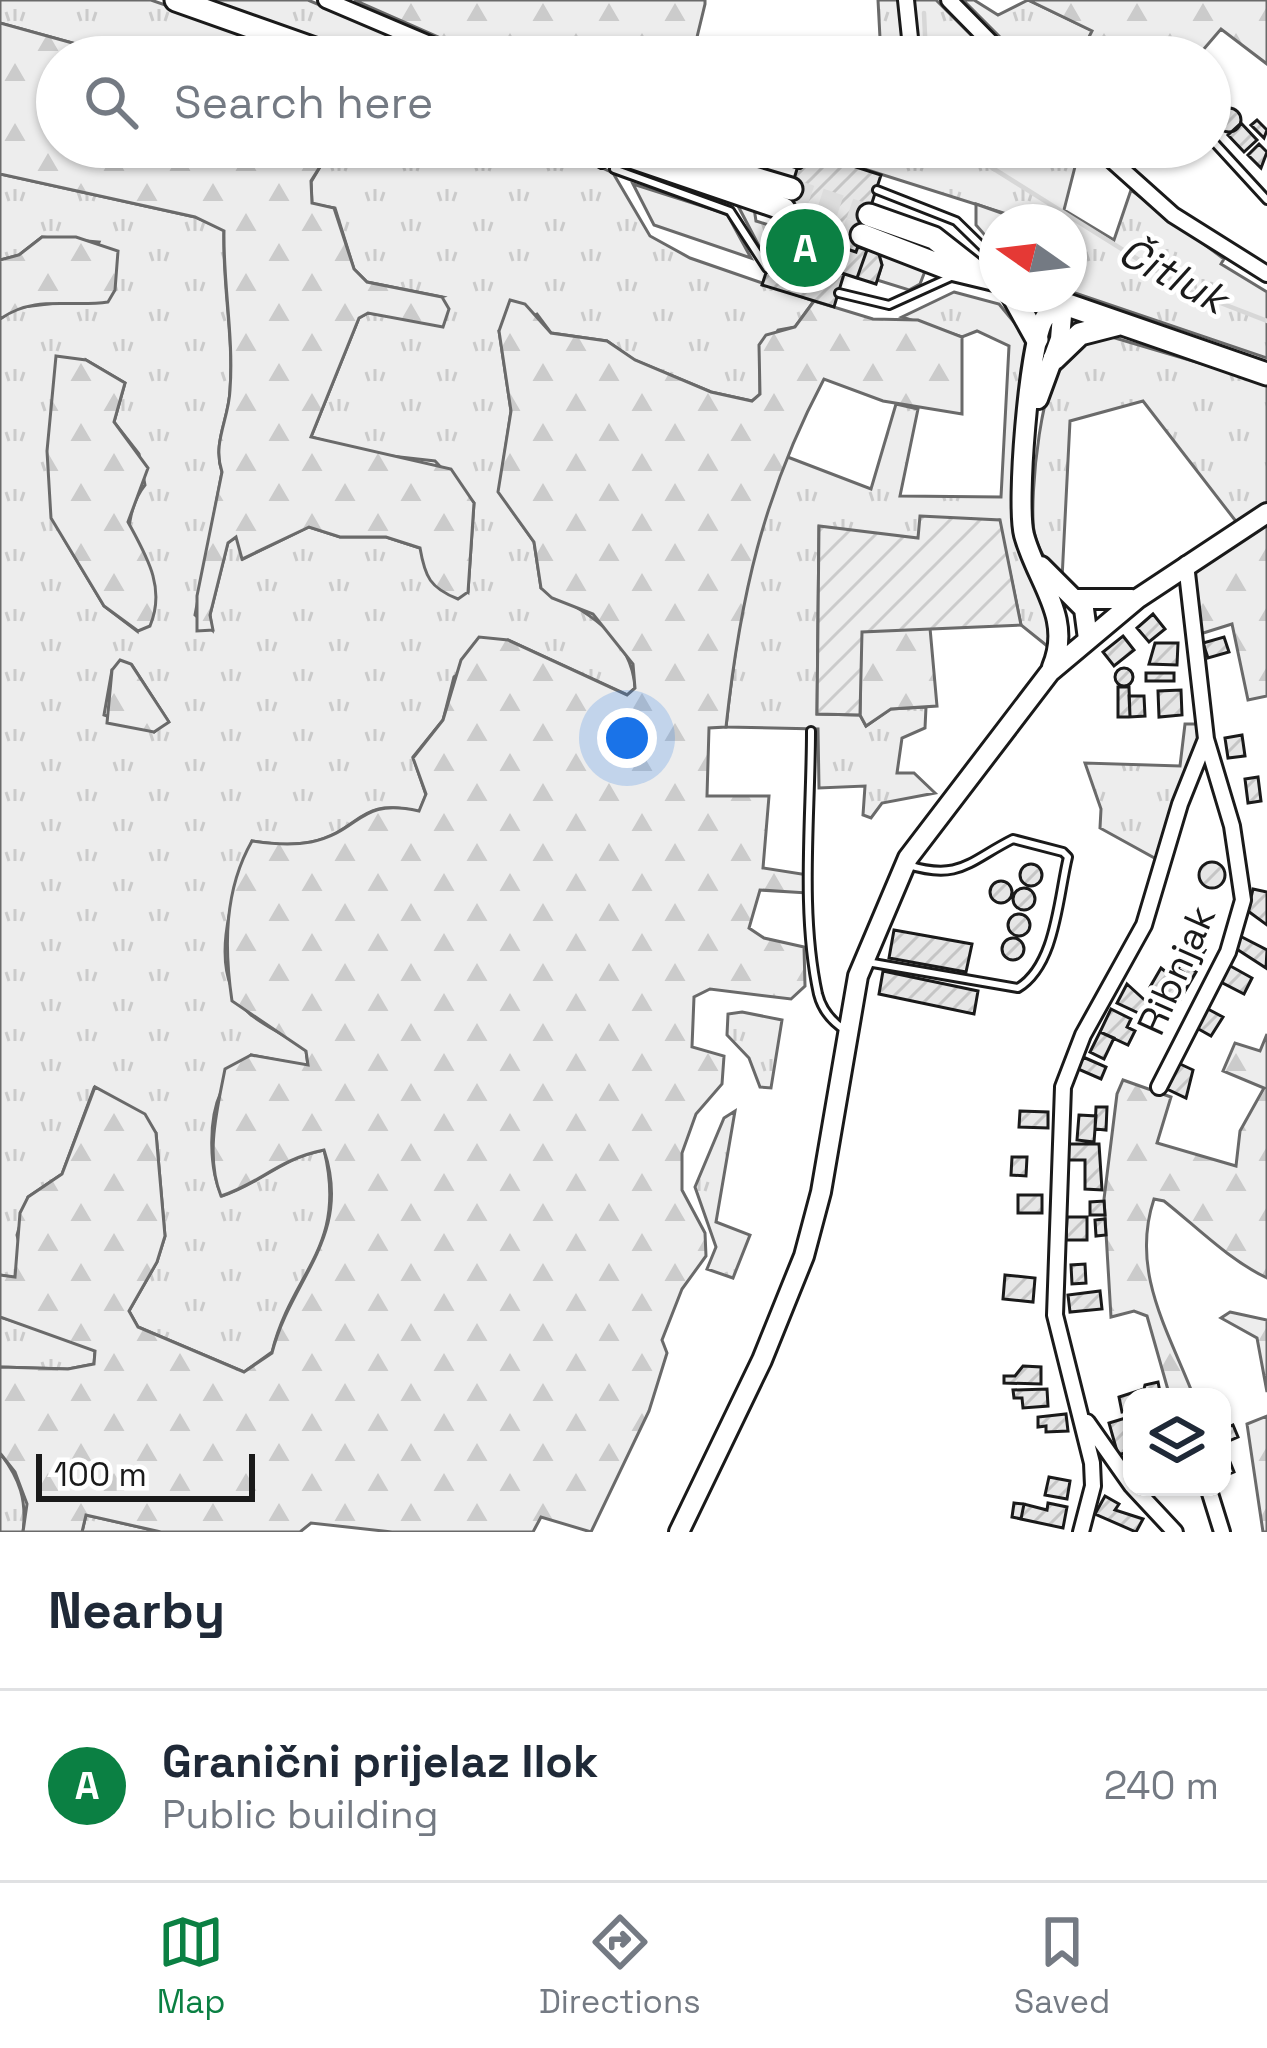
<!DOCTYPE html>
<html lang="en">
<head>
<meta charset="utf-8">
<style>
	:root { --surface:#fff; --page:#f2f2f3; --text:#1f2937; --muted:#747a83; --line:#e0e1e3; --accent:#0b8043 }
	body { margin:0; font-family:"Space Grotesk",sans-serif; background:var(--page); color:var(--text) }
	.controls { position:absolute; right:36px; bottom:36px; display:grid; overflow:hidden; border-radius:24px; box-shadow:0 3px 9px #0004 }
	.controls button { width:108px; height:108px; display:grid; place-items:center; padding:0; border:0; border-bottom:3px solid var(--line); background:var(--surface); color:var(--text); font:60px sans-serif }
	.compass { position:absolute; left:979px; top:204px; width:108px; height:108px; border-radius:50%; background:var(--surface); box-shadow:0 3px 9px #0004; rotate:284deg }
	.scale { position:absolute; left:36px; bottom:30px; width:219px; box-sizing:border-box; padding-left:12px; border:6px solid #1a1a1a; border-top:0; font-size:33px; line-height:42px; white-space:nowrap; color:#1a1a1a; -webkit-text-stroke:9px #fff; paint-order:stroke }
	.you { position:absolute; left:627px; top:738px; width:42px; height:42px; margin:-30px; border:9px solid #fff; border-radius:50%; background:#1a73e8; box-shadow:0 0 0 18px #1a73e833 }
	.badge { display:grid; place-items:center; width:78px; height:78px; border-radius:50%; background:var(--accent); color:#fff; font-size:39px; font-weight:700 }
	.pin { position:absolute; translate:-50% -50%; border:6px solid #fff; box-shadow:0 3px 12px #0006 }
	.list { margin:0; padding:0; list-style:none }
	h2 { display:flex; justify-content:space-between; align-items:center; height:156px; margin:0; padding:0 48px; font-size:51px }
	h2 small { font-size:39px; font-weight:400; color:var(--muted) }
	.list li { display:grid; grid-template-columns:78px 1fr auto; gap:36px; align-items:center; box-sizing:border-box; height:192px; padding:0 48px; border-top:3px solid var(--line) }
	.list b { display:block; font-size:45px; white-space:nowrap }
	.list p { margin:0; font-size:39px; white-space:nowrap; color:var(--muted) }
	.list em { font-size:39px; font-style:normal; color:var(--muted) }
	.icon { flex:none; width:66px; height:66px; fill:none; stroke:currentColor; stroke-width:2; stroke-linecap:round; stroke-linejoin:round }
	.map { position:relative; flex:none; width:1267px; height:1532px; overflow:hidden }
	.search { position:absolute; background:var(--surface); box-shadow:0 3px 9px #0004; left:36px; right:36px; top:36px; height:132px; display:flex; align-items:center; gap:30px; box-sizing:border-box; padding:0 42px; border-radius:66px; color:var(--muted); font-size:45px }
	.sheet { height:348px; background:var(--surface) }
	nav { display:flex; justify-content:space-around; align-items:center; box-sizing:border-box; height:168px; border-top:3px solid var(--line); background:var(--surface); font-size:33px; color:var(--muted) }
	nav a { display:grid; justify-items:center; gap:6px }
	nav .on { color:var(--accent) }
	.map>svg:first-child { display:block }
</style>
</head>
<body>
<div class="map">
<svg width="1267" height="1532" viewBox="0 0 1267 1532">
	<defs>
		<pattern id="grass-tufts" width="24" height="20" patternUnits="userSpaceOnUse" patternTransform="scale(3)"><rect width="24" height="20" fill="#ededed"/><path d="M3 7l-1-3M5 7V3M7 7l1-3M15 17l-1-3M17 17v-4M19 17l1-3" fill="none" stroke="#cbcbcb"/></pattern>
		<pattern id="forest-firs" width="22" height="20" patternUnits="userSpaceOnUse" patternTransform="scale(3)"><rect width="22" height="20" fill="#ededed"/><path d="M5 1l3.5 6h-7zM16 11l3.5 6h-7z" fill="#cbcbcb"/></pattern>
		<pattern id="garden-furrows" width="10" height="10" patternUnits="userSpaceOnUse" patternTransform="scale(3)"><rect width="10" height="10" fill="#ededed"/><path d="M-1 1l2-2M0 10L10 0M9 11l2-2" fill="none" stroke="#cbcbcb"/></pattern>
		<pattern id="building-hatch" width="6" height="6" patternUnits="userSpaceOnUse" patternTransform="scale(3)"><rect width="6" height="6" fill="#e6e6e6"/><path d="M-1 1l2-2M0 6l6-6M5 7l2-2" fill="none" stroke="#c5c5c5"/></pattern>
	</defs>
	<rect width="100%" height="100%" fill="#fff"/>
	<!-- grass -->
	<path fill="url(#grass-tufts)" stroke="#6a6a6a" stroke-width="3" fill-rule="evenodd" d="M 0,0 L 151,0 L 314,57 L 123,57 L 0,23 Z
		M 204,0 L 308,0 L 443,57 L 369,57 Z
		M 878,0 L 900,0 L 908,57 L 881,57 Z
		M 911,0 L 936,0 L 993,57 L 918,57 Z
		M 963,0 L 974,0 L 998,15 L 1028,0 L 1093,31 L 1076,57 L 1020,57 Z
		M 381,147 L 557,147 L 613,173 L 650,236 L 690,258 L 814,301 L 795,327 L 778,330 L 760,364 L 760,395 L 752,401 L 711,392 L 634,360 L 607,341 L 551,333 L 537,314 L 499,331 L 511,411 L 499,492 L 534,542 L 541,588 C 584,610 632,635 635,688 L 628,695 L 508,640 L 454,677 L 443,720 L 413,757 L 426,795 L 419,812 C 357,796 363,830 311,842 C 292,846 271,844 252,841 C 235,889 202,972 250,1014 C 267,1028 289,1036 306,1051 L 308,1066 L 251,1055 C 242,1066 226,1080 221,1092 C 208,1120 209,1170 222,1196 C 262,1183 279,1159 324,1150 C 348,1248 292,1271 272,1352 L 244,1372 L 138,1327 L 129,1311 L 157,1262 L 165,1236 L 156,1133 L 94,1088 L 62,1174 L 28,1197 L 17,1235 L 21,1252 L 15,1278 L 0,1275 L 0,319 L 15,308 L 72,301 L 99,242 L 42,237 L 19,255 L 0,260 L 0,174 L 195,217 L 224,230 C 222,284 234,337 230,390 C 229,419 212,443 222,472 L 195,615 L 212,630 L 210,615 L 228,542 L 237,537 L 243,559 L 309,527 L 340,537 L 386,537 L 420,548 L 468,592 L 474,503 L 435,461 L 373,454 L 311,437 L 359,318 L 368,313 L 387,316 L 442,297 L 367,282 L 354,269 L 335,208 L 312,204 L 311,182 L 326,157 C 346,154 362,160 381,155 ZM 86,360 L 125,383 L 114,422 L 139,454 L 145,485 C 115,522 134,586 137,631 L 104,606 L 64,539 ZM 132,665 L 168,721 L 154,732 L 104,715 L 112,670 Z
		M 795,147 L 1080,147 L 1064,210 L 1114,240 L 1131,190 L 1224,259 L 1221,264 L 1267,292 L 1267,358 L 1069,291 L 1069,222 L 1009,222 L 1010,215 Z
		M 736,202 L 754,208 L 756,221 L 775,227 L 768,249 L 759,246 Z
		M 954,292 L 999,304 L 1027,338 L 1017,477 L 1047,606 L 1051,649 L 1021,625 L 999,520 L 919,539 L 819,527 L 817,714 L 860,715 L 866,726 L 890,709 L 926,707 L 925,728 L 902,738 L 897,773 L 914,773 L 935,793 L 882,803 L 871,818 L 863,815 L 865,786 L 819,788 L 818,729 L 726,727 C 736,636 750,541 785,456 L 871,489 L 896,404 L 918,409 L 900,496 L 1001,497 L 1009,346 L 977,331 L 962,337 L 902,317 Z
		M 1105,335 L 1267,383 L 1267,505 L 1238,524 L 1143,401 L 1070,421 L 1062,579 C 1049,566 1037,550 1034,531 C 1029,497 1041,369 1070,348 C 1079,342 1094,339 1105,335 Z
		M 1185,724 L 1199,724 L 1197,743 L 1160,861 L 1100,828 L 1101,809 L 1085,763 L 1180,766 Z
		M 742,1012 L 782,1020 L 771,1088 L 760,1087 L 749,1058 L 727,1035 L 728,1014 Z
		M 735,1111 L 716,1222 L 750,1235 L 733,1278 L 707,1269 L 716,1247 L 695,1187 L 724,1118 Z
		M 0,1317 L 85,1344 L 95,1351 L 94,1364 L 68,1369 L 0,1367 Z
		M 0,1453 C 20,1479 27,1500 23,1532 L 0,1532 Z
		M 86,1515 L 161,1532 L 82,1532 Z"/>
	<!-- forest -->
	<path fill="url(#forest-firs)" stroke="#6a6a6a" stroke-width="3" d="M 354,0 L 705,0 L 705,4 L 697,37 L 679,57 L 484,57 Z
		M 1028,0 L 1267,0 L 1267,64 L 1221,29 L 1197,57 L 1102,57 L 1085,45 L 1092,31 Z
		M 0,23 L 123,57 L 57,57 L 57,147 L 381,147 L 382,155 C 362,160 346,153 326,157 L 311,181 L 312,203 L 334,208 L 354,269 L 367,282 L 442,297 L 449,309 L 443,327 L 368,313 L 359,318 L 311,437 L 451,469 L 474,503 L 468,592 L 458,599 C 430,588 425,577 420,548 L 386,537 L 340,537 L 309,527 L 242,559 L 236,537 L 228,543 L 210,615 L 213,630 L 197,631 L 197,596 L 222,472 C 212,443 229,419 230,390 C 234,337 223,284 224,231 L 195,217 L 0,174 Z
		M 42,237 L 76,237 L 118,251 L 115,290 L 108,302 C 69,308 36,294 0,319 L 0,260 L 19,255 Z
		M 510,300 L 525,304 L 551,333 L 607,341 L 635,360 L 711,392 L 752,401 L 760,394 L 759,345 L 766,335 L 795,327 L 814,301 L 873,319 L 918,320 L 962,337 L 962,414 L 883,401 L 824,379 C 763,494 740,598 726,727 L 709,728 L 707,796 L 769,796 L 763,868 L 808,875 L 807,893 L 760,890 L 749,928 L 764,938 L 804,947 L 805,986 L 791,999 L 710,989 L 694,997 L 692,1047 L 724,1056 L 722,1084 L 696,1114 L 682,1153 L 682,1190 L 705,1233 L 706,1256 L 682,1289 L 662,1340 L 667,1353 L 649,1411 L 591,1532 L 541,1517 L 533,1532 L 392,1532 L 311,1523 L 300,1532 L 161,1532 L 86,1515 L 82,1532 L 23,1532 L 27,1504 L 15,1472 L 0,1453 L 0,1367 L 68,1369 L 94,1364 L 95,1351 L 0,1317 L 0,1275 L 15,1277 L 20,1213 L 28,1197 L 62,1174 L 95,1087 L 145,1114 L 156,1133 L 165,1236 L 157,1262 L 129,1311 L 138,1327 L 244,1372 L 272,1353 C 291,1278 353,1236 324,1150 C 278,1159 261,1183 221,1196 C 205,1156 217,1110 225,1069 L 251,1055 L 308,1065 L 306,1051 L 232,1001 C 224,947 224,890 252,841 C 271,844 291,846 311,842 C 363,831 357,797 419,811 L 426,794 L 413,758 L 443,720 L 461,660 L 479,637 L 508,640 L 627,695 L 635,688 L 633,664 L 593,614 L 552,598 L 541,588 L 534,542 L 498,492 L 511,411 L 499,331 Z
		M 56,356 L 86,360 L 125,383 L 114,422 L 148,468 L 128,522 C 147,557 166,588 150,626 L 138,631 L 104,606 L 51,518 L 47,451 Z
		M 1267,520 L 1267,696 L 1248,700 L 1232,624 L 1197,635 L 1191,576 Z
		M 930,628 L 937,706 L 891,709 L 866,726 L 860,715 L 861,631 Z
		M 120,660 L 131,664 L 169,722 L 154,732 L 107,723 L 112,670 Z
		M 1267,1034 L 1267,1278 C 1229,1260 1198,1228 1164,1201 L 1154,1199 C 1130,1271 1168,1330 1194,1397 L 1170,1397 L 1147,1316 L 1134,1311 L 1111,1317 L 1104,1199 L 1117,1094 L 1123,1080 L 1171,1097 L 1157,1143 L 1236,1166 L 1240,1131 L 1264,1088 L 1223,1071 L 1235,1043 L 1260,1051 Z
		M 1230,1312 L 1267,1320 L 1267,1392 L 1257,1338 L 1221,1318 Z
		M 1267,1416 L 1267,1532 L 1263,1532 L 1247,1424 Z"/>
	<!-- garden -->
	<path fill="url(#garden-furrows)" stroke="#6a6a6a" stroke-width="3" d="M 920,516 L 1000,520 L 1021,625 L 862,632 L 860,715 L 817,714 L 819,526 L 918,538 Z"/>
	<!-- pitch -->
	<path fill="#ededed" stroke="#6a6a6a" stroke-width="3" d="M 633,184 L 727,214 L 751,258 L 654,225 Z
		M 976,204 L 1010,216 L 1009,222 L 997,222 L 997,249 L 976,225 Z
		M 878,251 L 927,266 L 920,284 L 909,290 L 877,280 L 882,265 Z"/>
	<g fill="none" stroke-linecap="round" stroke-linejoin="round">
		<!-- stream -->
		<path stroke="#d7d7d7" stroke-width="4.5" d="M 924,13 L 926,57
			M 959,147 L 1187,290 L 1267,321"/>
	</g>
	<!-- building -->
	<path fill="url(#building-hatch)" stroke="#1a1a1a" stroke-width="3" d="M1217 120a12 12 0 1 1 24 0a12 12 0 1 1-24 0Z
		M 1257,120 L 1267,130 L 1264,138 L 1251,125 Z
		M 1241,123 L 1257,140 L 1244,152 L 1228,135 Z
		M 1259,144 L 1267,152 L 1261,168 L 1248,155 Z
		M 803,150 L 881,175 L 856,252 L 779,227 Z
		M 777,220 L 779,227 L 856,252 L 858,247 L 867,250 L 857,278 L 768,249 Z
		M 868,247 L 878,251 L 882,265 L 876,284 L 857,278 Z
		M 773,251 L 844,274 L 834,307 L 762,285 Z
		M 1153,614 L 1165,629 L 1149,642 L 1137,628 Z
		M 1123,636 L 1134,650 L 1114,666 L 1103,652 Z
		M 1224,637 L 1229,652 L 1208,658 L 1203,643 Z
		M 1155,643 L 1178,643 L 1177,665 L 1149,664 Z
		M1115 677a9 9 0 1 1 18 0a9 9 0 1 1-18 0Z
		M 1146,673 L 1174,673 L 1174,681 L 1146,681 Z
		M 1118,687 L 1129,687 L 1130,717 L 1118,717 Z
		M 1181,690 L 1182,715 L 1159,717 L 1158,691 Z
		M 1129,696 L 1144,696 L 1145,716 L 1130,717 Z
		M 1242,735 L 1245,756 L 1228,758 L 1225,738 Z
		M 1258,777 L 1261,801 L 1248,803 L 1245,779 Z
		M1199 875a13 13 0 1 1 26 0a13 13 0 1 1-26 0Z
		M1020 875a11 11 0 1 1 22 0a11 11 0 1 1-22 0Z
		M990 892a11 11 0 1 1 22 0a11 11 0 1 1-22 0Z
		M1013 899a11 11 0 1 1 22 0a11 11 0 1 1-22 0Z
		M 1253,889 L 1267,892 L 1267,925 L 1248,911 Z
		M1008 925a11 11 0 1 1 22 0a11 11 0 1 1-22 0Z
		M 894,930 L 972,944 L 966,972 L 889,958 Z
		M 1238,935 L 1267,950 L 1266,968 L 1232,946 Z
		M1002 949a11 11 0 1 1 22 0a11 11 0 1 1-22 0Z
		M 1193,944 L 1205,950 L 1197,963 L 1186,957 Z
		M 1225,963 L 1252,978 L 1244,994 L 1217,980 Z
		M 1181,964 L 1196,972 L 1178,1003 L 1150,987 L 1161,968 L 1180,983 L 1186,974 L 1178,969 Z
		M 883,971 L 978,991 L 974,1014 L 879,994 Z
		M 1127,984 L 1150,1005 L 1145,1016 L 1117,1003 Z
		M 1206,1008 L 1223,1017 L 1211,1036 L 1195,1027 Z
		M 1111,1009 L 1131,1019 L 1127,1027 L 1135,1031 L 1128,1045 L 1100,1032 Z
		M 1100,1032 L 1114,1038 L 1104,1059 L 1090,1052 Z
		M 1083,1057 L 1106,1067 L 1101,1079 L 1078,1069 Z
		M 1178,1063 L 1193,1070 L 1186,1098 L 1167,1089 Z
		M 1096,1107 L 1107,1107 L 1106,1130 L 1095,1129 Z
		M 1020,1111 L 1048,1112 L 1048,1128 L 1019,1127 Z
		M 1079,1115 L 1096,1116 L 1094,1142 L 1077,1140 Z
		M 1068,1144 L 1099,1144 L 1102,1190 L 1085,1189 L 1085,1160 L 1067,1160 Z
		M 1012,1157 L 1027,1157 L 1026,1176 L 1011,1175 Z
		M 1018,1195 L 1042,1195 L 1042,1213 L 1018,1213 Z
		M 1104,1201 L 1105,1215 L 1090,1215 L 1090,1202 Z
		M 1067,1217 L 1087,1217 L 1087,1240 L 1066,1240 Z
		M 1105,1219 L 1106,1235 L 1096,1236 L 1095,1220 Z
		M 1085,1264 L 1086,1283 L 1072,1284 L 1071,1265 Z
		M 1005,1275 L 1035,1278 L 1033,1302 L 1003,1299 Z
		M 1100,1291 L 1102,1309 L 1070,1312 L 1068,1295 Z
		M 1023,1366 L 1041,1367 L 1041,1384 L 1004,1383 L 1004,1376 L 1015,1376 Z
		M 1158,1382 L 1161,1397 L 1142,1397 L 1145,1385 Z
		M 1047,1389 L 1048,1406 L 1023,1408 L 1022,1398 L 1014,1398 L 1013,1390 Z
		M 1141,1390 L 1142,1397 L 1132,1397 L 1132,1410 L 1122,1412 L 1119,1397 Z
		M 1066,1414 L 1068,1431 L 1046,1432 L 1046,1426 L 1038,1427 L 1038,1417 Z
		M 1132,1416 L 1132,1451 L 1118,1455 L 1109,1423 Z
		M 1233,1425 L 1238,1437 L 1222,1444 L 1222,1430 Z
		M 1226,1452 L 1234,1472 L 1222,1477 L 1222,1453 Z
		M 1049,1477 L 1070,1481 L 1067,1499 L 1045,1495 Z
		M 1105,1496 L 1119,1504 L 1115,1510 L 1143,1519 L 1136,1532 L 1095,1514 Z
		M 1014,1503 L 1024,1504 L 1021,1519 L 1012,1517 Z
		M 1048,1503 L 1067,1507 L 1063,1528 L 1021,1519 L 1024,1504 L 1047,1510 Z"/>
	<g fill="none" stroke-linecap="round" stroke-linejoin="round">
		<!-- primary-tunnel -->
		<path stroke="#ddd" stroke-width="21" stroke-dasharray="21 10" stroke-linecap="butt" d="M 791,189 L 869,215
			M 784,209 L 862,235"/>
		<!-- lane casing -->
		<g stroke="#1a1a1a" stroke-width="12">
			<path id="lane" d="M 1212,140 L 1267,200
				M 574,147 L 602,164
				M 749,147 L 799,164
				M 614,169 L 730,211 L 767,268
				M 877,190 L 956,221 L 997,261
				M 839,293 L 889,305 L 953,276
				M 811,731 C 811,816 800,911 818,994 C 822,1010 831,1021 845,1030
				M 867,962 L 1018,988 C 1056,965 1058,898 1068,857 L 1063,852 L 1013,839 C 969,861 960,881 908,865"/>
		</g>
		<!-- street casing -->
		<g stroke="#1a1a1a" stroke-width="20">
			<path id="street" d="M 326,0 L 460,57
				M 906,0 L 912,57
				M 949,0 L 1005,57
				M 1097,147 L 1173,215 L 1267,274
				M 1159,1087 L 1228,952 L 1243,900 L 1232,826 L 1206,739 L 1186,564
				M 1087,1422 L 1132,1486
				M 1133,1487 L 1175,1532
				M 1208,1487 L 1222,1532
				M 1081,1532 L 1093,1486 L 1092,1463 L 1055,1315 L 1063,1087 L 1083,1035 L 1144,925 L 1180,804 L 1206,739"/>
		</g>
		<!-- secondary casing -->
		<g stroke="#1a1a1a" stroke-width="24">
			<path id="secondary" d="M 1038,399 L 1060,339 L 1063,304
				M 1041,566 L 1084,609 L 1088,639
				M 1075,599 L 1132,599
				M 1052,667 C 1073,617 1037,583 1024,535 C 1016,504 1029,349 1043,321 C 1047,312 1054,308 1063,304
				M 679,1532 L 762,1360 L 804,1256 L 821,1192 L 858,976 L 908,858 L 1050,672 L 1137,599 L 1267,513"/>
		</g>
		<!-- primary casing -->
		<g stroke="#1a1a1a" stroke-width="27">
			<path id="primary" d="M 176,0 L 337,57
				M 602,147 L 784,209
				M 637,157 L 693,160 L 791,189
				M 869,215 L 934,238 L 976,271
				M 862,235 L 947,268 L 997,280
				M 1012,294 L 1037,339
				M 1036,294 L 1267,374
				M 1054,359 L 1080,334 L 1119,324"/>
		</g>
		<!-- lane -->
		<use href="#lane" stroke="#fff" stroke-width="6"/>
		<!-- street -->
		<use href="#street" stroke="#fff" stroke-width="14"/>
		<!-- secondary -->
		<use href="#secondary" stroke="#fff" stroke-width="18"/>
		<!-- primary -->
		<use href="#primary" stroke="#fff" stroke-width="21"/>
	</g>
	<g text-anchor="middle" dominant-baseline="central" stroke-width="9" stroke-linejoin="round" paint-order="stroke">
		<!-- street labels -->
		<g font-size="39" fill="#1a1a1a" stroke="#fff">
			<text transform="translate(1176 970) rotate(-66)">Ribnjak</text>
		</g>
		<!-- water labels -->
		<g font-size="42" font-style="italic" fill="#1a1a1a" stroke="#fff">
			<text transform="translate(1173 275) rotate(28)">Čitluk</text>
		</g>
	</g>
</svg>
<div class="controls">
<button><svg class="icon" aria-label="layers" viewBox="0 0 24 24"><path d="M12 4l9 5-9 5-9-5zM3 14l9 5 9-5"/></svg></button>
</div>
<svg class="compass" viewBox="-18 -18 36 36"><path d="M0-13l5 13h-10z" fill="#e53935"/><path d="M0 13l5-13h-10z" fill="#747a83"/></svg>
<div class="scale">100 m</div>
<div class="you"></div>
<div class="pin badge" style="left:805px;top:248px">A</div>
<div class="search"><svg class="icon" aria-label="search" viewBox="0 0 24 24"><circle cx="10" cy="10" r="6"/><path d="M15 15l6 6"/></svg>Search here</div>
</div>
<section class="sheet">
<h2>Nearby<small></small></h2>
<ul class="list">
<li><span class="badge">A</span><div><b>Granični prijelaz Ilok</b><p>Public building</p></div><em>240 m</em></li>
</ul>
</section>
<nav>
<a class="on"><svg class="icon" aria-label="map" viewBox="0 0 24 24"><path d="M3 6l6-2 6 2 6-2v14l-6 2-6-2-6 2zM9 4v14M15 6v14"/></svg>Map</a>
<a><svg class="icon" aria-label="directions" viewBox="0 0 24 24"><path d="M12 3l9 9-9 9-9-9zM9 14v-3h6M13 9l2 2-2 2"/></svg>Directions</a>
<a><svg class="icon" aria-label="saved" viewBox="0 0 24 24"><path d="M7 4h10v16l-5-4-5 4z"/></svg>Saved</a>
</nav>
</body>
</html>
